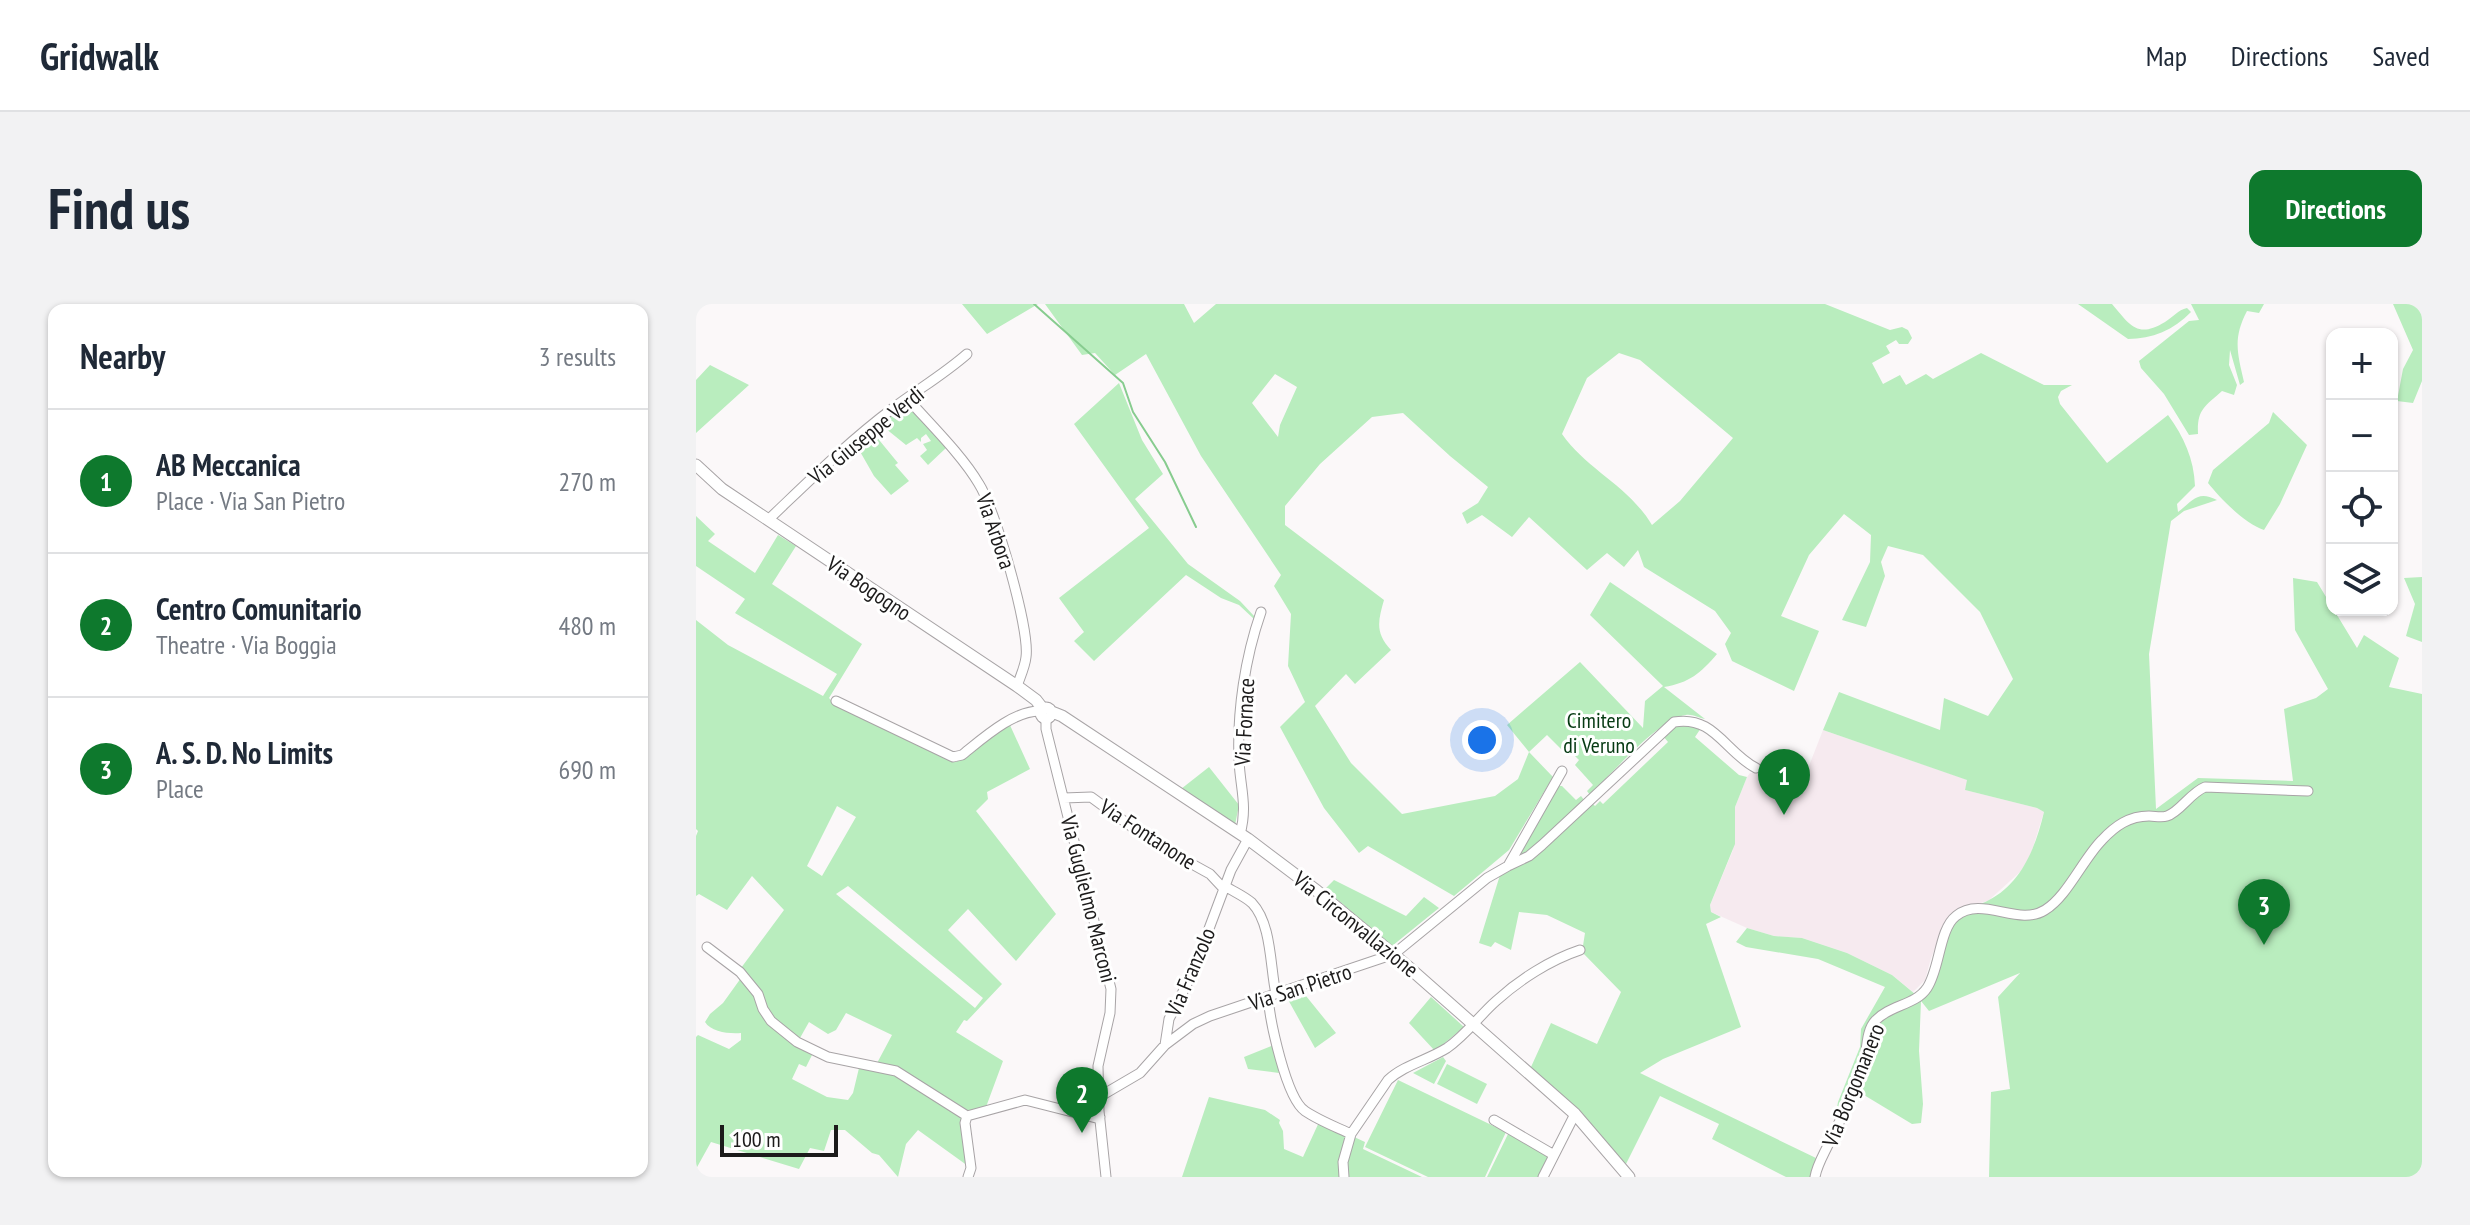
<!DOCTYPE html>
<html lang="en">
<head>
<meta charset="utf-8">
<style>
	:root { --surface:#fff; --page:#f2f2f3; --text:#1f2937; --muted:#747a83; --line:#e0e1e3; --accent:#0e792d }
	body { margin:0; font-family:"PT Sans Narrow",sans-serif; background:var(--page); color:var(--text) }
	.controls { position:absolute; right:24px; top:24px; display:grid; overflow:hidden; border-radius:16px; box-shadow:0 2px 6px #0004 }
	.controls button { width:72px; height:72px; display:grid; place-items:center; padding:0; border:0; border-bottom:2px solid var(--line); background:var(--surface); color:var(--text); font:40px sans-serif }
	.scale { position:absolute; left:24px; bottom:20px; width:118px; box-sizing:border-box; padding-left:8px; border:4px solid #1c1b1b; border-top:0; font-size:22px; line-height:28px; white-space:nowrap; color:#1c1b1b; -webkit-text-stroke:6px #fff; paint-order:stroke }
	.you { position:absolute; left:786px; top:436px; width:28px; height:28px; margin:-20px; border:6px solid #fff; border-radius:50%; background:#1a73e8; box-shadow:0 0 0 12px #1a73e833 }
	.badge { display:grid; place-items:center; width:52px; height:52px; border-radius:50%; background:var(--accent); color:#fff; font-size:26px; font-weight:700 }
	.pin { position:absolute; translate:-50% -66px; filter:drop-shadow(0 2px 4px #0008) }
	.pin::after { content:''; position:absolute; top:42px; width:28px; height:24px; background:inherit; clip-path:polygon(0 0,100% 0,50% 100%) }
	.list { margin:0; padding:0; list-style:none }
	h2 { display:flex; justify-content:space-between; align-items:center; height:104px; margin:0; padding:0 32px; font-size:34px }
	h2 small { font-size:26px; font-weight:400; color:var(--muted) }
	.list li { display:grid; grid-template-columns:52px 1fr auto; gap:24px; align-items:center; box-sizing:border-box; height:144px; padding:0 32px; border-top:2px solid var(--line) }
	.list b { display:block; font-size:30px; white-space:nowrap }
	.list p { margin:0; font-size:26px; white-space:nowrap; color:var(--muted) }
	.list em { font-size:26px; font-style:normal; color:var(--muted) }
	.icon { flex:none; width:44px; height:44px; fill:none; stroke:currentColor; stroke-width:2; stroke-linecap:round; stroke-linejoin:round }
	.map { position:relative; flex:none; width:1726px; height:873px; overflow:hidden; border-radius:16px }
	header { display:flex; align-items:center; gap:48px; box-sizing:border-box; height:112px; padding:0 40px; background:var(--surface); border-bottom:2px solid var(--line) }
	header strong { font-size:38px }
	nav { display:flex; gap:44px; margin-inline-start:auto; font-size:28px }
	.intro { display:flex; align-items:center; justify-content:space-between; box-sizing:border-box; height:192px; padding:0 48px }
	h1 { margin:0; font-size:56px }
	.button { padding:20px 36px; border-radius:16px; background:var(--accent); color:#fff; font-size:28px; font-weight:700 }
	main { display:flex; gap:48px; padding:0 48px }
	aside { flex:1; background:var(--surface); border-radius:16px; box-shadow:0 2px 6px #0004 }
	.map>svg:first-child { display:block }
</style>
</head>
<body>
<header>
<strong>Gridwalk</strong>
<nav><a>Map</a><a>Directions</a><a>Saved</a></nav>
</header>
<div class="intro"><h1>Find us</h1><a class="button">Directions</a></div>
<main>
<aside>
<h2>Nearby<small>3 results</small></h2>
<ul class="list">
<li><span class="badge">1</span><div><b>AB Meccanica</b><p>Place · Via San Pietro</p></div><em>270 m</em></li>
<li><span class="badge">2</span><div><b>Centro Comunitario</b><p>Theatre · Via Boggia</p></div><em>480 m</em></li>
<li><span class="badge">3</span><div><b>A. S. D. No Limits</b><p>Place</p></div><em>690 m</em></li>
</ul>
</aside>
<div class="map">
<svg width="1726" height="873" viewBox="0 0 1726 873">
	<rect width="100%" height="100%" fill="#fbf8f9"/>
	<!-- built -->
	<path fill="#f6eaef" d="M 1127,426 L 1272,476 L 1269,486 L 1341,504 L 1348,508 L 1334,553 L 1324,568 L 1292,597 L 1263,605 L 1254,610 L 1235,654 L 1229,676 L 1217,688 L 1196,671 L 1151,649 L 1106,634 L 1078,632 L 1051,624 L 1015,608 L 1014,601 L 1037,546 L 1039,503 L 1051,473 L 1054,469 L 1058,469 L 1065,456 L 1111,467 Z"/>
	<!-- green -->
	<path fill="#b9edbe" fill-rule="evenodd" d="M 266,0 L 342,0 L 291,30 Z
		M 349,0 L 488,0 L 498,19 L 520,0 L 1129,0 L 1194,26 L 1206,23 L 1212,26 L 1216,34 L 1212,40 L 1203,40 L 1200,36 L 1190,42 L 1194,49 L 1176,59 L 1187,80 L 1204,71 L 1210,81 L 1230,70 L 1237,75 L 1285,49 L 1348,81 L 1376,81 L 1365,87 L 1362,93 L 1364,100 L 1411,159 L 1472,111 C 1488,133 1498,155 1499,182 L 1481,200 L 1482,208 C 1497,197 1501,186 1521,196 L 1488,207 L 1475,217 L 1453,350 L 1460,505 L 1502,474 L 1597,477 L 1588,405 L 1620,394 L 1632,385 L 1599,326 L 1597,274 L 1621,278 L 1661,344 L 1668,331 L 1703,354 L 1693,383 L 1726,390 L 1726,873 L 1293,873 L 1295,788 L 1314,785 L 1302,693 L 1324,669 L 1233,707 L 1225,697 L 1223,747 L 1227,800 L 1225,819 L 1216,820 L 1163,788 L 1147,821 L 1139,814 L 1142,798 L 1164,743 L 1165,725 L 1189,683 L 1122,655 L 1050,643 L 1040,638 L 1051,624 L 1078,632 L 1106,634 L 1151,649 L 1196,671 L 1225,695 L 1263,605 C 1272,603 1285,601 1293,596 C 1326,579 1340,542 1348,508 L 1341,504 L 1269,486 L 1271,476 L 1127,426 L 1143,388 L 1244,426 L 1248,394 L 1292,412 L 1317,375 L 1284,308 L 1227,251 L 1192,242 L 1185,258 L 1189,272 L 1170,323 L 1146,316 L 1174,258 L 1175,231 L 1148,210 L 1113,251 L 1085,312 L 1123,327 L 1098,387 L 1036,357 L 1029,340 L 1035,329 L 1019,307 L 948,263 L 942,246 L 928,263 L 911,249 L 891,266 L 833,213 L 816,233 L 786,211 L 771,220 L 766,209 L 782,199 L 792,183 L 754,152 L 707,109 L 676,113 L 624,160 L 589,202 L 589,221 L 688,296 C 682,317 679,329 695,346 L 659,380 L 650,370 L 619,402 L 655,459 L 706,510 L 799,492 L 822,475 L 833,448 L 811,421 L 884,358 L 947,424 L 949,397 L 967,382 L 894,311 L 914,278 L 1021,350 C 1005,369 993,379 968,383 L 1009,415 C 1003,414 996,410 990,411 C 965,413 913,472 894,491 L 891,487 L 897,481 L 879,461 L 883,456 L 872,445 L 868,448 L 851,431 L 833,448 L 857,473 L 813,546 L 758,592 L 672,542 L 663,549 L 628,504 L 584,423 L 609,398 L 592,362 L 595,310 L 578,282 L 585,271 L 505,152 L 450,50 L 419,71 L 399,49 L 386,51 ZM 923,49 L 944,56 L 1037,134 L 984,197 L 956,221 C 932,181 891,166 866,130 L 891,74 ZM 579,70 L 601,83 L 584,121 L 582,133 L 556,99 Z
		M 1382,0 L 1416,0 C 1434,21 1441,35 1469,18 C 1477,13 1482,6 1491,4 L 1495,8 C 1478,26 1456,35 1432,35 Z
		M 1495,0 L 1568,0 L 1563,9 L 1551,7 C 1537,34 1541,48 1548,78 L 1544,81 L 1534,46 L 1533,61 L 1541,81 L 1538,91 L 1526,87 C 1508,103 1501,106 1502,130 L 1493,131 L 1468,90 L 1445,64 L 1443,57 L 1493,17 L 1503,16 Z
		M 1697,0 L 1721,0 L 1726,8 L 1726,77 L 1717,99 L 1701,97 L 1707,65 L 1717,46 Z
		M 14,61 L 53,81 L 0,129 L 0,76 Z
		M 423,79 L 446,136 L 467,170 L 439,195 L 492,260 L 544,297 L 559,313 L 558,315 L 543,301 L 525,294 L 490,271 L 398,357 L 378,337 L 388,328 L 363,294 L 453,224 L 378,120 Z
		M 212,101 L 250,144 L 232,161 L 224,152 L 231,146 L 227,140 L 235,137 L 230,130 L 225,134 L 225,138 L 221,134 L 210,141 L 184,120 L 208,102 Z
		M 1577,108 L 1611,141 L 1584,200 L 1568,226 C 1549,220 1524,194 1512,179 L 1517,166 L 1573,119 Z
		M 179,131 L 202,159 L 199,161 L 213,177 L 195,191 L 178,172 L 162,144 Z
		M 0,212 L 19,230 L 12,237 L 59,269 L 82,231 L 100,242 L 76,280 L 166,340 L 133,394 L 139,400 L 260,458 L 313,419 L 334,465 L 291,488 L 292,495 L 280,507 L 360,610 L 320,657 L 272,605 L 252,626 L 306,680 L 271,717 L 268,716 L 260,728 L 307,757 L 290,803 L 271,807 L 180,761 L 196,731 L 150,709 L 140,726 L 132,730 L 113,718 L 104,734 L 77,716 L 45,664 L 88,606 L 56,572 L 31,606 L 3,590 L 0,592 L 0,532 L 2,527 L 0,525 L 0,316 L 32,341 L 127,392 L 141,370 L 39,309 L 49,295 L 0,262 ZM 141,502 L 160,513 L 126,572 L 111,562 ZM 152,582 L 287,694 L 279,704 L 140,590 Z
		M 1726,273 L 1726,338 L 1710,332 L 1719,300 L 1708,274 Z
		M 987,420 L 1005,424 L 999,433 L 1043,471 L 1051,473 L 1039,503 L 1039,540 L 1014,601 L 1015,608 L 1025,613 L 1010,620 L 1045,723 L 967,755 L 944,769 L 1120,854 L 1114,873 L 1090,873 L 1016,835 L 1023,820 L 964,792 L 929,862 L 880,805 L 835,763 L 855,719 L 901,740 L 925,688 L 886,648 L 889,629 L 851,611 L 823,608 L 815,646 L 799,638 L 795,643 L 783,639 L 804,571 L 896,499 L 899,502 L 904,497 L 907,500 L 972,438 L 967,432 L 977,423 Z
		M 513,463 L 543,501 L 539,521 L 485,485 Z
		M 862,482 L 866,482 L 880,496 L 885,492 L 889,497 L 838,543 L 825,551 L 823,550 Z
		M 638,576 L 710,612 L 728,593 L 743,604 L 696,642 L 629,585 Z
		M 45,674 L 54,684 L 67,711 L 117,749 L 110,763 L 103,760 L 96,775 L 131,793 L 152,796 L 157,789 L 163,764 L 194,768 L 265,812 L 266,835 L 272,862 L 222,826 L 210,840 L 202,873 L 183,851 L 176,849 L 149,826 L 135,826 L 128,847 L 114,844 L 103,865 L 15,838 L 0,865 L 0,733 L 2,731 L 33,745 L 45,736 L 45,729 C 33,730 15,728 9,718 L 14,710 L 27,699 Z
		M 606,687 L 640,729 L 619,744 L 590,692 Z
		M 735,693 L 768,723 L 739,747 L 713,719 Z
		M 578,741 L 583,769 L 552,765 L 548,753 Z
		M 747,753 L 750,757 L 738,780 L 717,769 Z
		M 751,760 L 791,780 L 781,800 L 741,780 Z
		M 702,776 L 810,828 L 789,873 L 732,873 L 669,843 Z
		M 513,793 L 569,806 L 584,816 L 583,819 L 587,827 L 588,845 L 607,853 L 624,816 L 651,831 L 646,873 L 486,873 Z
		M 813,828 L 857,846 L 844,873 L 791,873 Z
		M 656,832 L 669,838 L 667,845 L 726,873 L 651,873 L 650,859 Z"/>
	<g fill="none" stroke-linecap="round" stroke-linejoin="round">
		<!-- stream -->
		<path stroke="#87cc8f" stroke-width="2" d="M 338,0 L 427,79 L 437,108 L 469,158 L 500,223"/>
		<!-- minor casing -->
		<g stroke="#a8a4a6" stroke-width="11">
			<path id="minor" d="M 211,94 C 234,120 266,151 283,180 C 299,205 334,325 330,353 C 329,363 324,373 321,382
				M 72,216 C 112,178 152,138 196,105 C 221,86 247,71 271,50
				M 140,397 L 257,453 L 266,451 C 286,435 319,405 346,407
				M 350,414 L 350,425 L 415,685 L 414,709 L 402,762 L 403,807 L 410,873
				M 368,494 L 395,493 L 458,539 L 514,570 L 528,585
				M 544,530 C 552,502 544,483 543,456 C 541,407 549,354 565,308
				M 812,562 L 833,552 L 846,541 L 978,418 C 1018,411 1029,448 1060,464
				M 529,582 C 538,588 548,592 556,599 C 576,620 574,664 580,690
				M 11,643 L 44,668 L 62,690 L 67,705 L 75,717 L 101,738 L 132,753 L 200,767 L 271,812
				M 572,693 C 574,717 590,794 609,807 C 622,816 640,823 655,830 L 692,776 C 708,761 732,756 751,744 C 770,731 783,712 800,697 C 823,676 854,656 884,646
				M 469,741 L 497,720 L 514,712 L 698,650 L 791,574 L 812,562 L 866,467
				M 403,793 L 444,769 L 469,741 L 473,715 L 496,670 L 535,566 L 552,535
				M 798,816 L 858,851
				M 272,873 L 275,864 L 269,819 L 271,812 L 329,796 L 400,814 L 404,813
				M 648,873 L 647,858 L 655,830
				M 847,873 L 879,810
				M 1119,873 C 1121,861 1128,850 1133,839 C 1144,816 1157,792 1166,768 C 1172,752 1168,728 1180,716 C 1194,701 1220,701 1231,684 C 1244,665 1243,625 1260,612 C 1286,591 1322,623 1349,606 C 1371,593 1387,555 1406,536 C 1419,522 1433,512 1453,512 C 1459,512 1465,514 1471,512 C 1484,508 1494,489 1509,483 L 1612,487"/>
		</g>
		<!-- major casing -->
		<g stroke="#a8a4a6" stroke-width="13">
			<path id="major" d="M 0,161 L 26,185 L 321,382 L 340,396 L 347,405
				M345 409a5 5 0 1 1 10 0a5 5 0 1 1-10 0Z
				M 356,408 L 366,412 L 552,535 L 621,587 L 710,661 L 879,810 L 933,873"/>
		</g>
		<!-- minor -->
		<use href="#minor" stroke="#fff" stroke-width="9"/>
		<!-- major -->
		<use href="#major" stroke="#fff" stroke-width="11"/>
	</g>
	<g text-anchor="middle" dominant-baseline="central" stroke-width="6" stroke-linejoin="round" paint-order="stroke">
		<!-- street labels -->
		<g font-size="22" fill="#1c1b1b" stroke="#fff">
			<text transform="translate(170 131) rotate(-39)">Via Giuseppe Verdi</text>
			<text transform="translate(300 227) rotate(71)">Via Arbora</text>
			<text transform="translate(173 284) rotate(34)">Via Bogogno</text>
			<text transform="translate(548 418) rotate(-87)">Via Fornace</text>
			<text transform="translate(452 530) rotate(33)">Via Fontanone</text>
			<text transform="translate(393 595) rotate(76)">Via Guglielmo Marconi</text>
			<text transform="translate(660 620) rotate(39)">Via Circonvallazione</text>
			<text transform="translate(494 668) rotate(-67)">Via Franzolo</text>
			<text transform="translate(604 683) rotate(-18)">Via San Pietro</text>
			<text transform="translate(1157 781) rotate(-68)">Via Borgomanero</text>
		</g>
		<!-- park labels -->
		<g font-size="22" fill="#063a13" stroke="#fff">
			<text x="903" y="416">Cimitero<tspan x="903" dy="25">di Veruno</tspan></text>
		</g>
	</g>
</svg>
<div class="controls">
<button>+</button>
<button>−</button>
<button><svg class="icon" aria-label="locate" viewBox="0 0 24 24"><circle cx="12" cy="12" r="6"/><path d="M12 2v4M12 18v4M2 12h4M18 12h4"/></svg></button>
<button><svg class="icon" aria-label="layers" viewBox="0 0 24 24"><path d="M12 4l9 5-9 5-9-5zM3 14l9 5 9-5"/></svg></button>
</div>
<div class="scale">100 m</div>
<div class="you"></div>
<div class="pin badge" style="left:1088px;top:511px">1</div>
<div class="pin badge" style="left:386px;top:829px">2</div>
<div class="pin badge" style="left:1568px;top:641px">3</div>
</div>
</main>
</body>
</html>
